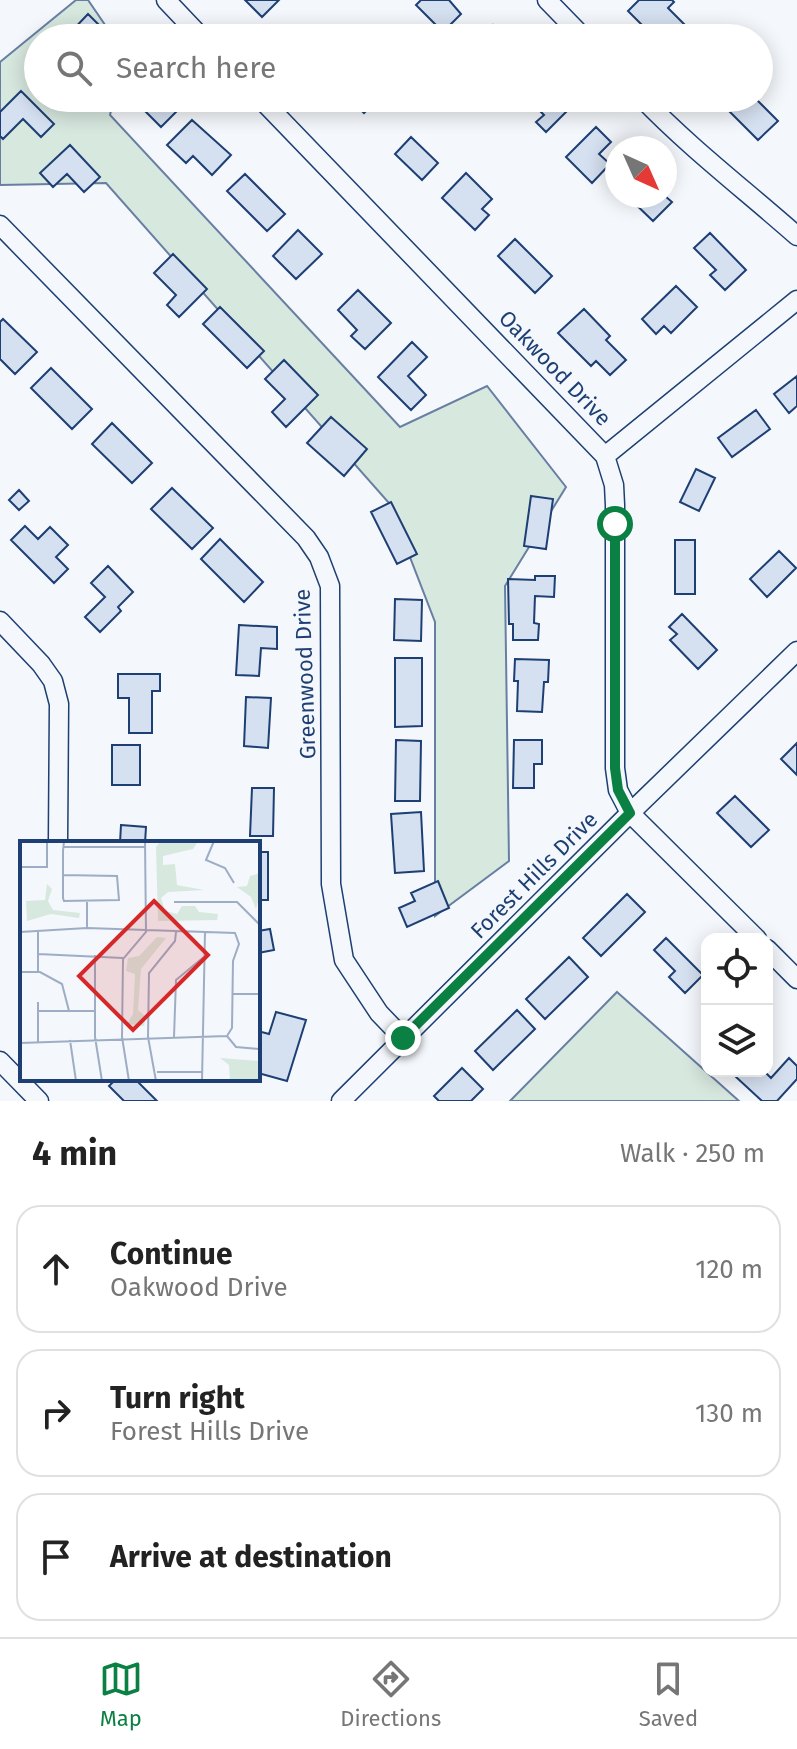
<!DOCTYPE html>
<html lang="en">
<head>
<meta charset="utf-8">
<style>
	:root { --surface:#fff; --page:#f2f2f2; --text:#222; --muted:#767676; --line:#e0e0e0; --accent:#0b8043 }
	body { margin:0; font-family:"Fira Sans",sans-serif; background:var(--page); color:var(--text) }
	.controls { position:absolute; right:24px; bottom:24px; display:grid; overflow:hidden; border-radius:16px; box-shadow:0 4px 20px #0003 }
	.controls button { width:72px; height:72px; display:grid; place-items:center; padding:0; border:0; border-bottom:2px solid var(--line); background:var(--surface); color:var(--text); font:40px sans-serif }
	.compass { position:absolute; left:605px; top:136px; width:72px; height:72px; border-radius:50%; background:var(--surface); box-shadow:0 4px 20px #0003; rotate:135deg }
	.stop { position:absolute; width:24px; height:24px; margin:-18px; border:6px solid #0b8043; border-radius:50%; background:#fff }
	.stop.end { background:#0b8043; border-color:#fff; box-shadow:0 2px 8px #0008 }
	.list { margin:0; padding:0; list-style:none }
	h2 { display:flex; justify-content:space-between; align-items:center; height:104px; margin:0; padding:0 32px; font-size:34px }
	h2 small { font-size:26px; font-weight:400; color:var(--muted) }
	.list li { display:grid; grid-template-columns:52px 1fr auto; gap:24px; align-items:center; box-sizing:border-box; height:128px; margin:0 16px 16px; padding:0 16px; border:2px solid var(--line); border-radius:24px }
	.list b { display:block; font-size:30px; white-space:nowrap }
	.list p { margin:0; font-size:26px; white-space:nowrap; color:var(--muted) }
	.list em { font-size:26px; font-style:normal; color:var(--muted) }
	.icon { flex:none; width:44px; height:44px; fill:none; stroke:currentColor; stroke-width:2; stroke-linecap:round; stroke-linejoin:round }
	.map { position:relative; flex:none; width:797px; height:1101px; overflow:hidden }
	.search { position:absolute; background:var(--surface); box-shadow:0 4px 20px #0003; left:24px; right:24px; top:24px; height:88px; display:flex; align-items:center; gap:20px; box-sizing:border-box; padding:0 28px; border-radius:44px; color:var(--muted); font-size:30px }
	.sheet { height:536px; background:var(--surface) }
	nav { display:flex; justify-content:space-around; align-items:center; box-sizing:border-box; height:112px; border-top:2px solid var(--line); background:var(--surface); font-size:22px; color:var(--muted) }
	nav a { display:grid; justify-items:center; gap:4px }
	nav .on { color:var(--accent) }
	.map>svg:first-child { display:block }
</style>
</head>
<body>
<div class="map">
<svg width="797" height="1101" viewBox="0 0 797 1101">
	<rect width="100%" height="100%" fill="#f4f7fb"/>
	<!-- green -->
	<path fill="#d7e8df" stroke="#687fa3" stroke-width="2" d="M 76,0 L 88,0 L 114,38 L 38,38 L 38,98 L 114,98 L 110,115 L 400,427 L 487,386 L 566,487 L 505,586 L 509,861 L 435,916 L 435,622 L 389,503 L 106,183 L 0,185 L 0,62 Z
		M 617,992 L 739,1101 L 510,1101 Z"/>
	<!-- building -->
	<path fill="#d5e0f0" stroke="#1d3f73" stroke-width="2" d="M 245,0 L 279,0 L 262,17 Z
		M 421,0 L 449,0 L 461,14 L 443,32 L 416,5 Z
		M 639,0 L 672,0 L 674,2 L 668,8 L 687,27 L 675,38 L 655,38 L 628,11 Z
		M 88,14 L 112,38 L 73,38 L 69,34 Z
		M 493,25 L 506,38 L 480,38 Z
		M 21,91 L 54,124 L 41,137 L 23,119 L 3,139 L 0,136 L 0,112 Z
		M 132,98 L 181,98 L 185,103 L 161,127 Z
		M 349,98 L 379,98 L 364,113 Z
		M 527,98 L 568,98 L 574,104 L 546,132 L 536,122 L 544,115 Z
		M 742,98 L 755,98 L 778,121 L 758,140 L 729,111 Z
		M 192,120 L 231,155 L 212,175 L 193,156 L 186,163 L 167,145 Z
		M 596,127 L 611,142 L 599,154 L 610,164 L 592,183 L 566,157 Z
		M 411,137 L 438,163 L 422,180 L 395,154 Z
		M 70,145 L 100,177 L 84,192 L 67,174 L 53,187 L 40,173 Z
		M 466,173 L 492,199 L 482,209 L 489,215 L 475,230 L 442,198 Z
		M 245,174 L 285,214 L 267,231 L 227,191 Z
		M 627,196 L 665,196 L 672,202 L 653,221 Z
		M 298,230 L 322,254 L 296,279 L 273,256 Z
		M 710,233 L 746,270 L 725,290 L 710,275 L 716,270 L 694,248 Z
		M 515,239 L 552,276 L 535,293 L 498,256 Z
		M 173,254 L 207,289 L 179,317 L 167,305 L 176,295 L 154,273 Z
		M 676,286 L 697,307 L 671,333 L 664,326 L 656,334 L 642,319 Z
		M 358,290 L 391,323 L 365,349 L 351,336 L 357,330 L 338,310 Z
		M 220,307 L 264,351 L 247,368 L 203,324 Z
		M 584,309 L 610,336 L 606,340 L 626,360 L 610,375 L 596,361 L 591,366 L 558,333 Z
		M 3,319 L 37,352 L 15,374 L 0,359 L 0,322 Z
		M 412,342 L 427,357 L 408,376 L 426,395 L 411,410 L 378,377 Z
		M 284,360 L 318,395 L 286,427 L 272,412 L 285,399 L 265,379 Z
		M 51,368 L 92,409 L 72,429 L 31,388 Z
		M 797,376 L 797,406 L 789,413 L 774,394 Z
		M 756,410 L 770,429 L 732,457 L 718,438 Z
		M 331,417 L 367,449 L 344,476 L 307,443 Z
		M 112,423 L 152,463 L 132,483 L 92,444 Z
		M 696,469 L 715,478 L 699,511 L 680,502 Z
		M 172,488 L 213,528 L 192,549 L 151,509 Z
		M 19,490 L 29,501 L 19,510 L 9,500 Z
		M 531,496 L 553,499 L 546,549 L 524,546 Z
		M 391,502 L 417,554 L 397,564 L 371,512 Z
		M 25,526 L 38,539 L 50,527 L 68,545 L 56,557 L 68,569 L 54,583 L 11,540 Z
		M 220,539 L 263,582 L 244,602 L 201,559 Z
		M 675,540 L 695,540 L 695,594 L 675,594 Z
		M 779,551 L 796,568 L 767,597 L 750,579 Z
		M 108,566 L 133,592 L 118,607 L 121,611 L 100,632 L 85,617 L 105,597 L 91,583 Z
		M 535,576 L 555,576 L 554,597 L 535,596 L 534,623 L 539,624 L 538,640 L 513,640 L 513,624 L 509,624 L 508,579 L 535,580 Z
		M 395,599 L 422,600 L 421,641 L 394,640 Z
		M 682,614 L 717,650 L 698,669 L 670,640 L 677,634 L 669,627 Z
		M 239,625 L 277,627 L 277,649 L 261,648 L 259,676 L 236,675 Z
		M 395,658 L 422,658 L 422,726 L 395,727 Z
		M 515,659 L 549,660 L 548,682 L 544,682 L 542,712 L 517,711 L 518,681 L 514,681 Z
		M 118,674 L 160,674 L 160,691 L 152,691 L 152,733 L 129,733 L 129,698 L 118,698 Z
		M 246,697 L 271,698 L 268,748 L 244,746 Z
		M 396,740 L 421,741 L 420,801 L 395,801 Z
		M 514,740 L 542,740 L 542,764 L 534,764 L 534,788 L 513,788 Z
		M 797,743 L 797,775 L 781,759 Z
		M 112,745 L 140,745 L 140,785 L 112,785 Z
		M 252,788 L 274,788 L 273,836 L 250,836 Z
		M 735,796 L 769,830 L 751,847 L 717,813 Z
		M 421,812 L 424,871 L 395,873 L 391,814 Z
		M 121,825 L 146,827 L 145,843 L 120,843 Z
		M 258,852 L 268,852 L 268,900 L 258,900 Z
		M 438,881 L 449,908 L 407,927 L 399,908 L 415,901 L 411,893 Z
		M 627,894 L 645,912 L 601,956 L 583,938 Z
		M 270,929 L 274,950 L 258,953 L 258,931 Z
		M 666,938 L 703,975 L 685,993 L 669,977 L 675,971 L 654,950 Z
		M 569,957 L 588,977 L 545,1019 L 526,999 Z
		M 517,1010 L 535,1029 L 493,1070 L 475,1051 Z
		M 276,1012 L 306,1020 L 287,1081 L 258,1073 L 258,1031 L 269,1034 Z
		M 789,1058 L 797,1066 L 797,1079 L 777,1101 L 762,1101 L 736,1077 L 742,1071 L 764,1071 L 771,1078 Z
		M 462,1068 L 483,1089 L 471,1101 L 439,1101 L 434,1096 Z
		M 116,1079 L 135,1079 L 157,1101 L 124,1101 L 109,1086 Z"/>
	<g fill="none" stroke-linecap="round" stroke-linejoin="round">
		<!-- minor casing -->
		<g stroke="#1d3f73" stroke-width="21">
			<path id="minor" d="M 166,0 L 202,38
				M 547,0 L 584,38
				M 260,98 L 605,456 L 614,485 L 615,505 L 615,768 L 618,790 L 630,813 L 757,939
				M 642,98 C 690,148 745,190 797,236
				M 0,225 L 306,538 L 319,557 L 330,586 L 331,884 L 344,960 L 379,1013 L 403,1038
				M 605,456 L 797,300
				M 0,621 L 41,664 L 53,681 L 59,704 L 58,843
				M 767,949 L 797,979
				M 0,1061 L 39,1101
				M 341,1101 L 630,813 L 797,651"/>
		</g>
		<!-- minor -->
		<use href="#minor" stroke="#f4f7fb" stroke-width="18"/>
	</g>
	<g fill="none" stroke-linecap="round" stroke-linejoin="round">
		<!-- route -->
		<path stroke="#0b8043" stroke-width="10" d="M 403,1038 L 630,813 L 618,790 L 615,768 L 615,524"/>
	</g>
	<g text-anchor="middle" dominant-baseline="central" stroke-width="6" stroke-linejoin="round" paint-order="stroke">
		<!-- street labels -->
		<g font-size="22" fill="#1d3f73" stroke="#f4f7fb">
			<text transform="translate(555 368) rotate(46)">Oakwood Drive</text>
			<text transform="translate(305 674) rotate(-92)">Greenwood Drive</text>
			<text transform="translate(534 875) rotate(-45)">Forest Hills Drive</text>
		</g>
	</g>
	<!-- overview -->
	<g transform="translate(20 841)">
		<rect width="240" height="240" fill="#f4f7fb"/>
		<path d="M 178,0 L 173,8 L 143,15 L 143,24 L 155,23 L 157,44 L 184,49 L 148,51 L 141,57 L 145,70 L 157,73 L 162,65 L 175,65 L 179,71 L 198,73 L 197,79 L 138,80 L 136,6 L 140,1 ZM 240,32 L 240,54 L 236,68 L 231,56 L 217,46 L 227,45 L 230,35 ZM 27,43 L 32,48 L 28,60 L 33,69 L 60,72 L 59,77 L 31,73 L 7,80 L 6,60 L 25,59 ZM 137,96 L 146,97 L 121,128 L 118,169 L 126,176 L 124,185 L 107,183 L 113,173 L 115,133 L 106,130 L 108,117 L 119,115 ZM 200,217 L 240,220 L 240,240 L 210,240 L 209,224 Z" fill="#d7e8df"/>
		<path fill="none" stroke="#9eadc5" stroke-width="2" d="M 194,0 L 186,19 L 205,27 L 214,42M 43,6 L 125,6M 0,26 L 27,26 L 27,0M 43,34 L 97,35 L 99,59 L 44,60 L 43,57 L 43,10 L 44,0M 154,61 L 217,61 L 240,84M 67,86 L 67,61M 18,90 L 18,131M 0,91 L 67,87 L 215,92 L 219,103 L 213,120 L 212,187 L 207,195M 18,113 L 103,117M 75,114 L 75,196 L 82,240M 0,131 L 20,131 L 42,143 L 49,170M 213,153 L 240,153M 18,170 L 76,170M 207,195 L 216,206 L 239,208M 154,196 L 156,139 L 185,115M 50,199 L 56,240M 0,202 L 207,195M 18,202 L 18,161M 239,208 L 240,127M 137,231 L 182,231M 109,240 L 102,196 L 103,118 L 126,91 L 125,0M 136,240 L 128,196 L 129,132 L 155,100 L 156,91M 182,240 L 185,91"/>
		<path fill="#d62828" fill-opacity="0.15" stroke="#d62828" stroke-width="4" d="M 134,60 L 188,114 L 113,189 L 59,135 Z"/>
		<rect width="240" height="240" fill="none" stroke="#1d3f73" stroke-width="4"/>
	</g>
</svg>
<div class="controls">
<button><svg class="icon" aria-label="locate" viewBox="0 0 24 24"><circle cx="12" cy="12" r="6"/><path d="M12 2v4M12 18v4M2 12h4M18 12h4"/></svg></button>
<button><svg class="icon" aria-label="layers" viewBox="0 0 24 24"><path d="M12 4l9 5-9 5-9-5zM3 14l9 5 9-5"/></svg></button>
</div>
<svg class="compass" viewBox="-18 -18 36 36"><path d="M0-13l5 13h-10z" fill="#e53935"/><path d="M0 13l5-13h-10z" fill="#767676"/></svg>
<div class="stop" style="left:615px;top:524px"></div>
<div class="stop end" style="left:403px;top:1038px"></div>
<div class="search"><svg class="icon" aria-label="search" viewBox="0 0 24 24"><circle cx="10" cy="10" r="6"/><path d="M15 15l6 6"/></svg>Search here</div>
</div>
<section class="sheet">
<h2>4 min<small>Walk · 250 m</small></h2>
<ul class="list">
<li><svg class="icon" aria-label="ahead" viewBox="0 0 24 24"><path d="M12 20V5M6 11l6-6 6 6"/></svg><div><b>Continue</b><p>Oakwood Drive</p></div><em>120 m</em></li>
<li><svg class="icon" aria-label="right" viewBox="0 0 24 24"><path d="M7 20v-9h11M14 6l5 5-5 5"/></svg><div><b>Turn right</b><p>Forest Hills Drive</p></div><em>130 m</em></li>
<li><svg class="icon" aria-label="arrive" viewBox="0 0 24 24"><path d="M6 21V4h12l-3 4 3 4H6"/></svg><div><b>Arrive at destination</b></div></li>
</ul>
</section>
<nav>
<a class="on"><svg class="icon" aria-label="map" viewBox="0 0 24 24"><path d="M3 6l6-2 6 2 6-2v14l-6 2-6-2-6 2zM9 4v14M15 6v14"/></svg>Map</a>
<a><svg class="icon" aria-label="directions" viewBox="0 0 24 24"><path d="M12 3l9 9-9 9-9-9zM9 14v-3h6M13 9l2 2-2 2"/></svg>Directions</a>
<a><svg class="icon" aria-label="saved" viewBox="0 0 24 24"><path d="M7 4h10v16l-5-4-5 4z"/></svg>Saved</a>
</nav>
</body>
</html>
